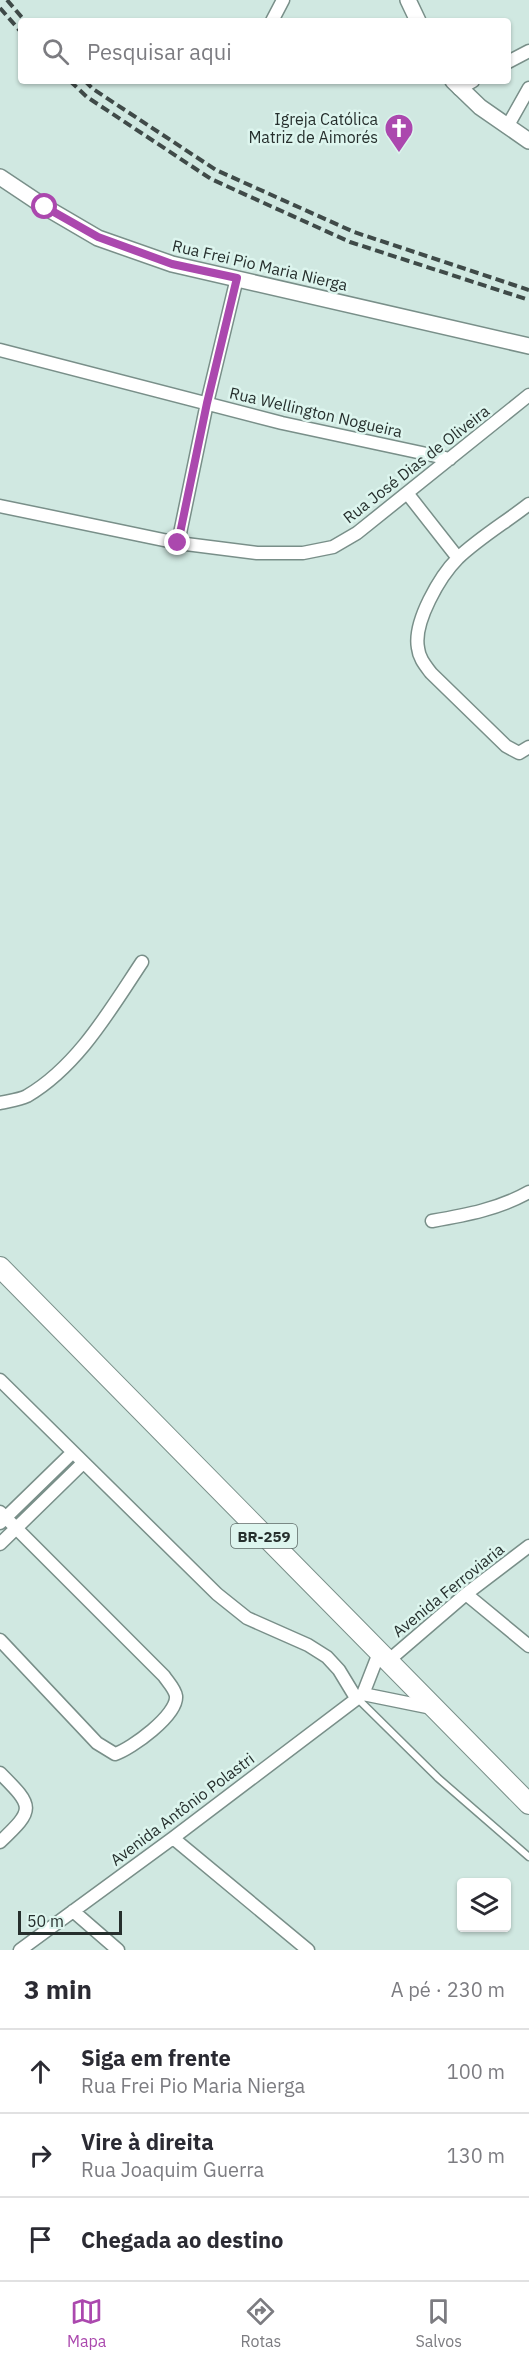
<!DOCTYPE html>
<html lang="pt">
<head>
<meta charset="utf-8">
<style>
	:root { --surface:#fff; --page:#f2f2f3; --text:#2b2b33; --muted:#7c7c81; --line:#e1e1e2; --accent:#ab48ae }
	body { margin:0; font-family:"IBM Plex Sans",sans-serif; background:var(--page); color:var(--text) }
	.controls { position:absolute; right:18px; bottom:18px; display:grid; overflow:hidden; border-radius:6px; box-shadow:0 2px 4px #0004 }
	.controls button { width:54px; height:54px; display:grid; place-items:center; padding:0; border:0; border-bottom:2px solid var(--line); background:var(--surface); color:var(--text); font:30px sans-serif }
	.scale { position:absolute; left:18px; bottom:15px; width:104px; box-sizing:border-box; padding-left:6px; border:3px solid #262f2d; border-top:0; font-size:16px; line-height:21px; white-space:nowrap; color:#262f2d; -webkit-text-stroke:4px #ddf5ee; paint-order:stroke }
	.stop { position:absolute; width:18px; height:18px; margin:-14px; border:4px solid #ab48ae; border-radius:50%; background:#fff }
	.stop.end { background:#ab48ae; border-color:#fff; box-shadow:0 2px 6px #0008 }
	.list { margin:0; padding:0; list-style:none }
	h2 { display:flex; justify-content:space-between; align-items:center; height:78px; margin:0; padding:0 24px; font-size:26px }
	h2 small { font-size:20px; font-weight:400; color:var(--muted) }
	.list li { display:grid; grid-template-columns:39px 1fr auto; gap:18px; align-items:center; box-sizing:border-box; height:84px; padding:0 24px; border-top:2px solid var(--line) }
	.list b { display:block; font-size:22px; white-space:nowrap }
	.list p { margin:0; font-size:20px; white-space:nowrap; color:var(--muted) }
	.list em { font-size:20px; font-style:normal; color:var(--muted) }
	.icon { flex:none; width:33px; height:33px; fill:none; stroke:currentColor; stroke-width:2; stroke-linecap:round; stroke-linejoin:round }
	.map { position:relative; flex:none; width:529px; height:1950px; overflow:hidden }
	.search { position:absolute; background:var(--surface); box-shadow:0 2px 4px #0004; left:18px; right:18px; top:18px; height:66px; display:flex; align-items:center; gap:15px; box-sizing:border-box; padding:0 21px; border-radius:6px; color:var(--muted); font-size:22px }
	.sheet { height:330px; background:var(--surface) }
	nav { display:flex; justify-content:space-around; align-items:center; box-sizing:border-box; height:84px; border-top:2px solid var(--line); background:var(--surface); font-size:16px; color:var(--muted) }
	nav a { display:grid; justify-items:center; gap:3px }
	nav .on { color:var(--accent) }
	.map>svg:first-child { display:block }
</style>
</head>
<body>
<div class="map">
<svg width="529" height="1950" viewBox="0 0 529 1950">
	<rect width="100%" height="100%" fill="#d0e8e1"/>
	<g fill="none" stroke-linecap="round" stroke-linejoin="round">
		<!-- service casing -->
		<g stroke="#798f89" stroke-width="9">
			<path id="service" d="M 357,1698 L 438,1778 L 529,1857"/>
		</g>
		<!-- minor casing -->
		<g stroke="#798f89" stroke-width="15">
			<path id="minor" d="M 272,21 L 283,0
				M 508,62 L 529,51
				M 459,89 L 473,81
				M 507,127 L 529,88
				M 0,350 L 282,423 L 450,459
				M 407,493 L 458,558
				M 529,504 C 506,522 479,538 458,558 C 440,576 413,622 418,648 C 419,658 425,665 431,673 L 506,746 L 519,753 L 529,747
				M 0,506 L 178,543 L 257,553 L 303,553 L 333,547 L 357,533 L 529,395
				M 178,543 L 207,403 L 237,278
				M 0,1103 C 8,1101 19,1100 27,1096 C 78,1066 110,1010 142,962
				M 432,1221 C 466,1215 499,1209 529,1192
				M 0,1380 L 217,1594 L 247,1618 L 308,1645 L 327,1657 L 339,1670 L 356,1698
				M 0,1512 L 164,1676 C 168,1682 175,1689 176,1696 C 178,1715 131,1749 115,1754 L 97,1743 L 0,1640
				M 0,1523 L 72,1453
				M 0,1544 L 83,1463
				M 466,1594 L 529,1646
				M 388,1661 L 466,1594 L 529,1546
				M 363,1694 L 432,1708
				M 363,1694 L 379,1653
				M 0,1773 C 34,1807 35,1809 0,1842
				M 173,1838 L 308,1950
				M 73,1911 L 118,1950
				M 20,1950 L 173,1838 L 363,1694"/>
		</g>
		<!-- tertiary casing -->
		<g stroke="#798f89" stroke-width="18">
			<path id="tertiary" d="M 408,0 L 418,21
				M 453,81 L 480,107 L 529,141
				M 0,177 L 45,207 L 98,238 L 172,264 L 529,346"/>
		</g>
		<!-- trunk casing -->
		<g stroke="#798f89" stroke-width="22">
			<path id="trunk" d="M 0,1267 L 529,1804"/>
		</g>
		<!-- service -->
		<use href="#service" stroke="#fff" stroke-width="6"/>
		<!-- minor -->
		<use href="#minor" stroke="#fff" stroke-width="12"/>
		<!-- tertiary -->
		<use href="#tertiary" stroke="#fff" stroke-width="15"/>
		<!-- trunk -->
		<use href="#trunk" stroke="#fff" stroke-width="20"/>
		<!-- rail -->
		<path stroke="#3f4a48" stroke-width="4" stroke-dasharray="9 4.5" stroke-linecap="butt" d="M 7,0 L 25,21
			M 0,8 L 21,32
			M 70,81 L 87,97 L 211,179 L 350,242 L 529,300
			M 85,81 L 93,89 L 216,170 L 354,232 L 529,290"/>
	</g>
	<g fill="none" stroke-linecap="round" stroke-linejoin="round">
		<!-- route -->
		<path stroke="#ab48ae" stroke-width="8" d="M 45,207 L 98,237 L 172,264 L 237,278 L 207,403 L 178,543"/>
	</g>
	<!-- icons -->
	<defs>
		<g id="church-pin" transform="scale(1.5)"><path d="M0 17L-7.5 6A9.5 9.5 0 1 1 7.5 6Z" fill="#ab48ae" stroke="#ddf5ee"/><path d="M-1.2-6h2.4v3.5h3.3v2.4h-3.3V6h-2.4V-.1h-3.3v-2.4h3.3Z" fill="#fff"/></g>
	</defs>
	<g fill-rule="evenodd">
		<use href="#church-pin" x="399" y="128"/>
	</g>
	<g text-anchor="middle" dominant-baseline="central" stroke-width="5" stroke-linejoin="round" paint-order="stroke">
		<!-- shield labels -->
		<rect fill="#ddf5ee" stroke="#5d6a67" stroke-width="1.5" x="231" y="1524" width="66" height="24" rx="4.5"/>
		<g font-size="15" font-weight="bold" fill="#262f2d">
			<text x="264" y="1536">BR-259</text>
		</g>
		<!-- poi labels -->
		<g font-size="16" fill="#262f2d" stroke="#ddf5ee" text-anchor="end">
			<text x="378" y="119">Igreja Católica<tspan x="378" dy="18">Matriz de Aimorés</tspan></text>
		</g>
		<!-- street labels -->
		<g font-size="16" fill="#262f2d" stroke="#ddf5ee">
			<text transform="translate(260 265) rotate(13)">Rua Frei Pio Maria Nierga</text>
			<text transform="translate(316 412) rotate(13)">Rua Wellington Nogueira</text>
			<text transform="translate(416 464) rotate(-38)">Rua José Dias de Oliveira</text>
			<text transform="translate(448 1590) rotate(-39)">Avenida Ferroviaria</text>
			<text transform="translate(182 1809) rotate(-37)">Avenida Antônio Polastri</text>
		</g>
	</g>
</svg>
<div class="controls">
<button><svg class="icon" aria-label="layers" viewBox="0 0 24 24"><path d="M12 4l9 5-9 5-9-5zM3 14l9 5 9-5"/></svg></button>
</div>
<div class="scale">50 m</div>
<div class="stop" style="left:45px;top:207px"></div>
<div class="stop end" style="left:178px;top:543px"></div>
<div class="search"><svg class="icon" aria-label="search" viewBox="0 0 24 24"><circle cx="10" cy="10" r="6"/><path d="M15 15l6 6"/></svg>Pesquisar aqui</div>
</div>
<section class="sheet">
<h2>3 min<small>A pé · 230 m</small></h2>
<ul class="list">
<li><svg class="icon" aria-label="ahead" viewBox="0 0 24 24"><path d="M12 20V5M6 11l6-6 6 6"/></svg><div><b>Siga em frente</b><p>Rua Frei Pio Maria Nierga</p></div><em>100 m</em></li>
<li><svg class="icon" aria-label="right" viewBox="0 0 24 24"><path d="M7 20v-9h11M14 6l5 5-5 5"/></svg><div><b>Vire à direita</b><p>Rua Joaquim Guerra</p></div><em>130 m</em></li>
<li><svg class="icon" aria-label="arrive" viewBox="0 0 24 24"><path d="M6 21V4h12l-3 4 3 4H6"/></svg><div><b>Chegada ao destino</b></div></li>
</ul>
</section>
<nav>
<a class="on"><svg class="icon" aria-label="map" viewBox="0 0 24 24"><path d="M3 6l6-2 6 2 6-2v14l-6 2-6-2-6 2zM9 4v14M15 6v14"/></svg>Mapa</a>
<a><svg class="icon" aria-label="directions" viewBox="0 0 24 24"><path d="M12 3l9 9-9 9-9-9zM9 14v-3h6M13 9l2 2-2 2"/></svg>Rotas</a>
<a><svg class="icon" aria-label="saved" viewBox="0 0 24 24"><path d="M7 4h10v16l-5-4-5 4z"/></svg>Salvos</a>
</nav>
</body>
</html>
